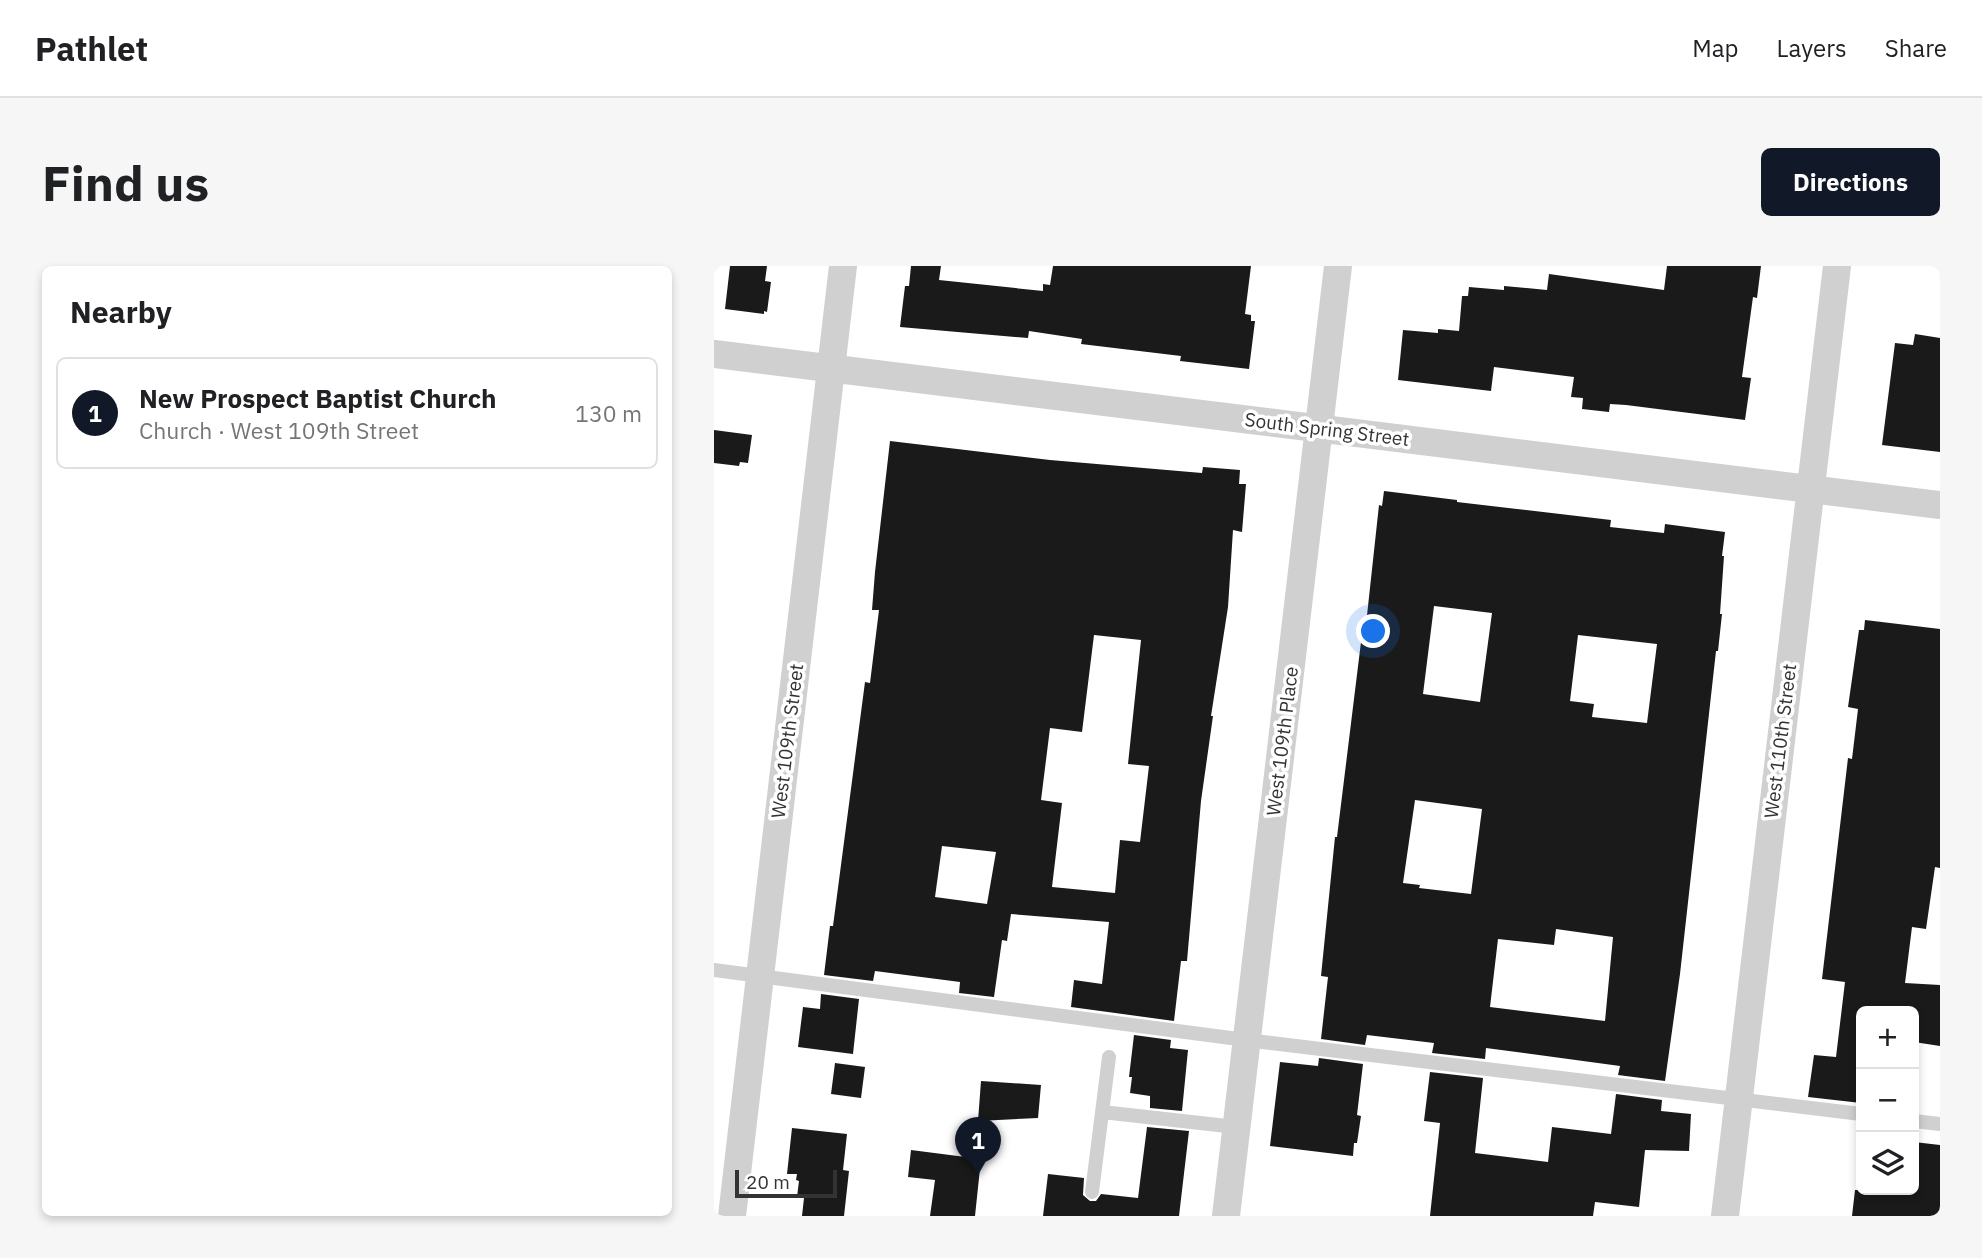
<!DOCTYPE html>
<html lang="en">
<head>
<meta charset="utf-8">
<style>
	:root { --surface:#fff; --page:#f6f6f6; --text:#202124; --muted:#757577; --line:#e0e0e0; --accent:#111827 }
	body { margin:0; font-family:"IBM Plex Sans",sans-serif; background:var(--page); color:var(--text) }
	.controls { position:absolute; right:21px; bottom:21px; display:grid; overflow:hidden; border-radius:10px; box-shadow:0 4px 10px #0003 }
	.controls button { width:63px; height:63px; display:grid; place-items:center; padding:0; border:0; border-bottom:2px solid var(--line); background:var(--surface); color:var(--text); font:35px sans-serif }
	.scale { position:absolute; left:21px; bottom:18px; width:102px; box-sizing:border-box; padding-left:7px; border:4px solid #333; border-top:0; font-size:19px; line-height:24px; white-space:nowrap; color:#333; -webkit-text-stroke:5px #fff; paint-order:stroke }
	.you { position:absolute; left:660px; top:366px; width:24px; height:24px; margin:-18px; border:5px solid #fff; border-radius:50%; background:#1a73e8; box-shadow:0 0 0 10px #1a73e833 }
	.badge { display:grid; place-items:center; width:46px; height:46px; border-radius:50%; background:var(--accent); color:#fff; font-size:23px; font-weight:700 }
	.pin { position:absolute; translate:-50% -58px; filter:drop-shadow(0 2px 4px #0008) }
	.pin::after { content:''; position:absolute; top:37px; width:24px; height:21px; background:inherit; clip-path:polygon(0 0,100% 0,50% 100%) }
	.list { margin:0; padding:0; list-style:none }
	h2 { display:flex; justify-content:space-between; align-items:center; height:91px; margin:0; padding:0 28px; font-size:30px }
	h2 small { font-size:23px; font-weight:400; color:var(--muted) }
	.list li { display:grid; grid-template-columns:46px 1fr auto; gap:21px; align-items:center; box-sizing:border-box; height:112px; margin:0 14px 14px; padding:0 14px; border:2px solid var(--line); border-radius:10px }
	.list b { display:block; font-size:26px; white-space:nowrap }
	.list p { margin:0; font-size:23px; white-space:nowrap; color:var(--muted) }
	.list em { font-size:23px; font-style:normal; color:var(--muted) }
	.icon { flex:none; width:38px; height:38px; fill:none; stroke:currentColor; stroke-width:2; stroke-linecap:round; stroke-linejoin:round }
	.map { position:relative; flex:none; width:1226px; height:950px; overflow:hidden; border-radius:10px }
	header { display:flex; align-items:center; gap:42px; box-sizing:border-box; height:98px; padding:0 35px; background:var(--surface); border-bottom:2px solid var(--line) }
	header strong { font-size:33px }
	nav { display:flex; gap:38px; margin-inline-start:auto; font-size:24px }
	.intro { display:flex; align-items:center; justify-content:space-between; box-sizing:border-box; height:168px; padding:0 42px }
	h1 { margin:0; font-size:49px }
	.button { padding:18px 32px; border-radius:10px; background:var(--accent); color:#fff; font-size:24px; font-weight:700 }
	main { display:flex; gap:42px; padding:0 42px }
	aside { flex:1; background:var(--surface); border-radius:10px; box-shadow:0 4px 10px #0003 }
	.map>svg:first-child { display:block }
</style>
</head>
<body>
<header>
<strong>Pathlet</strong>
<nav><a>Map</a><a>Layers</a><a>Share</a></nav>
</header>
<div class="intro"><h1>Find us</h1><a class="button">Directions</a></div>
<main>
<aside>
<h2>Nearby<small></small></h2>
<ul class="list">
<li><span class="badge">1</span><div><b>New Prospect Baptist Church</b><p>Church · West 109th Street</p></div><em>130 m</em></li>
</ul>
</aside>
<div class="map">
<svg width="1226" height="950" viewBox="0 0 1226 950">
	<rect width="100%" height="100%" fill="#fff"/>
	<!-- building -->
	<path fill="#1a1a1a" fill-rule="evenodd" d="M 16,0 L 53,0 L 51,15 L 57,16 L 53,46 L 50,45 L 50,48 L 11,43 Z
		M 197,0 L 227,0 L 225,14 L 329,25 L 329,18 L 336,19 L 339,0 L 537,0 L 531,48 L 537,49 L 537,55 L 541,55 L 535,103 L 466,95 L 467,90 L 367,78 L 368,73 L 315,65 L 314,72 L 186,61 L 191,20 L 195,20 Z
		M 953,0 L 1047,0 L 1043,32 L 1039,31 L 1028,111 L 1037,112 L 1031,154 L 912,139 L 896,138 L 895,146 L 868,143 L 869,132 L 857,131 L 860,111 L 780,101 L 777,125 L 684,114 L 689,64 L 724,67 L 724,63 L 745,65 L 748,30 L 754,30 L 755,21 L 790,24 L 790,20 L 833,24 L 835,8 L 950,24 Z
		M 1201,68 L 1226,72 L 1226,186 L 1168,179 L 1181,77 L 1199,79 Z
		M 0,164 L 38,169 L 34,197 L 26,196 L 25,200 L 0,197 Z
		M 176,175 L 336,194 L 488,207 L 489,201 L 526,204 L 525,218 L 532,218 L 528,266 L 519,264 L 514,341 L 497,450 L 499,450 L 487,535 L 473,695 L 467,695 L 460,755 L 357,741 L 360,714 L 388,718 L 395,656 L 297,648 L 293,675 L 288,674 L 280,731 L 245,727 L 246,716 L 161,705 L 159,715 L 110,709 L 116,660 L 119,660 L 151,416 L 156,417 L 165,344 L 158,344 L 161,306 ZM 380,369 L 427,374 L 414,498 L 435,500 L 426,576 L 406,574 L 401,627 L 338,621 L 348,537 L 327,534 L 336,462 L 368,466 ZM 228,580 L 282,586 L 273,638 L 221,631 Z
		M 670,225 L 743,234 L 743,236 L 897,254 L 896,261 L 950,267 L 951,258 L 1011,266 L 1008,290 L 1010,290 L 1006,348 L 1008,348 L 1004,385 L 1002,385 L 966,708 L 951,815 L 904,809 L 906,800 L 772,782 L 771,793 L 718,787 L 720,777 L 653,769 L 651,779 L 607,773 L 614,711 L 607,710 L 621,571 L 623,571 L 647,376 L 650,377 L 665,239 L 668,240 ZM 720,340 L 778,347 L 766,436 L 709,428 ZM 864,369 L 943,378 L 933,457 L 878,451 L 880,438 L 856,435 ZM 701,534 L 768,543 L 757,628 L 705,622 L 706,619 L 689,617 ZM 842,663 L 899,671 L 891,755 L 776,741 L 784,673 L 840,679 Z
		M 1151,354 L 1226,363 L 1226,602 L 1221,601 L 1212,663 L 1198,661 L 1191,717 L 1226,719 L 1226,780 L 1200,776 L 1200,745 L 1147,745 L 1147,837 L 1094,831 L 1100,789 L 1122,791 L 1131,716 L 1108,713 L 1134,492 L 1138,493 L 1144,443 L 1134,441 L 1145,364 L 1150,364 Z
		M 107,728 L 145,733 L 139,788 L 84,781 L 89,741 L 106,743 Z
		M 420,769 L 457,774 L 456,782 L 474,784 L 468,845 L 436,842 L 436,830 L 416,827 L 418,811 L 415,811 Z
		M 605,792 L 649,798 L 643,849 L 647,850 L 643,877 L 640,877 L 639,890 L 556,880 L 566,796 L 604,800 Z
		M 121,797 L 151,801 L 147,832 L 117,828 Z
		M 716,806 L 769,812 L 761,887 L 834,896 L 838,861 L 897,868 L 902,828 L 948,834 L 947,845 L 977,848 L 975,885 L 931,884 L 925,941 L 881,936 L 879,950 L 716,950 L 726,857 L 710,855 Z
		M 267,815 L 327,819 L 324,852 L 264,855 Z
		M 433,861 L 475,865 L 465,950 L 329,950 L 334,908 L 370,912 L 369,929 L 376,935 L 382,935 L 387,928 L 424,932 Z
		M 78,862 L 133,868 L 129,904 L 135,905 L 130,950 L 88,950 L 90,932 L 83,931 L 85,915 L 82,914 L 83,908 L 73,908 Z
		M 1200,876 L 1226,879 L 1226,950 L 1138,950 L 1141,924 L 1200,924 Z
		M 197,884 L 267,893 L 261,950 L 216,950 L 221,914 L 194,911 Z"/>
	<g fill="none" stroke-linecap="round" stroke-linejoin="round">
		<!-- service -->
		<path stroke="#d0d0d0" stroke-width="14" d="M 0,704 L 532,774 L 1147,848
			M 388,846 L 522,861
			M 1200,855 L 1226,858
			M 378,926 L 395,791"/>
		<!-- minor -->
		<path stroke="#d0d0d0" stroke-width="28" d="M 0,88 L 1226,239
			M 18,950 L 129,0
			M 512,950 L 624,0
			M 1011,950 L 1123,0"/>
	</g>
	<g text-anchor="middle" dominant-baseline="central" stroke-width="7" stroke-linejoin="round" paint-order="stroke">
		<!-- street labels -->
		<g font-size="19" fill="#333" stroke="#fff">
			<text transform="translate(613 163) rotate(7)">South Spring Street</text>
			<text transform="translate(73 475) rotate(-83)">West 109th Street</text>
			<text transform="translate(568 475) rotate(-83)">West 109th Place</text>
			<text transform="translate(1066 475) rotate(-83)">West 110th Street</text>
		</g>
	</g>
</svg>
<div class="controls">
<button>+</button>
<button>−</button>
<button><svg class="icon" aria-label="layers" viewBox="0 0 24 24"><path d="M12 4l9 5-9 5-9-5zM3 14l9 5 9-5"/></svg></button>
</div>
<div class="scale">20 m</div>
<div class="you"></div>
<div class="pin badge" style="left:264px;top:909px">1</div>
</div>
</main>
</body>
</html>
